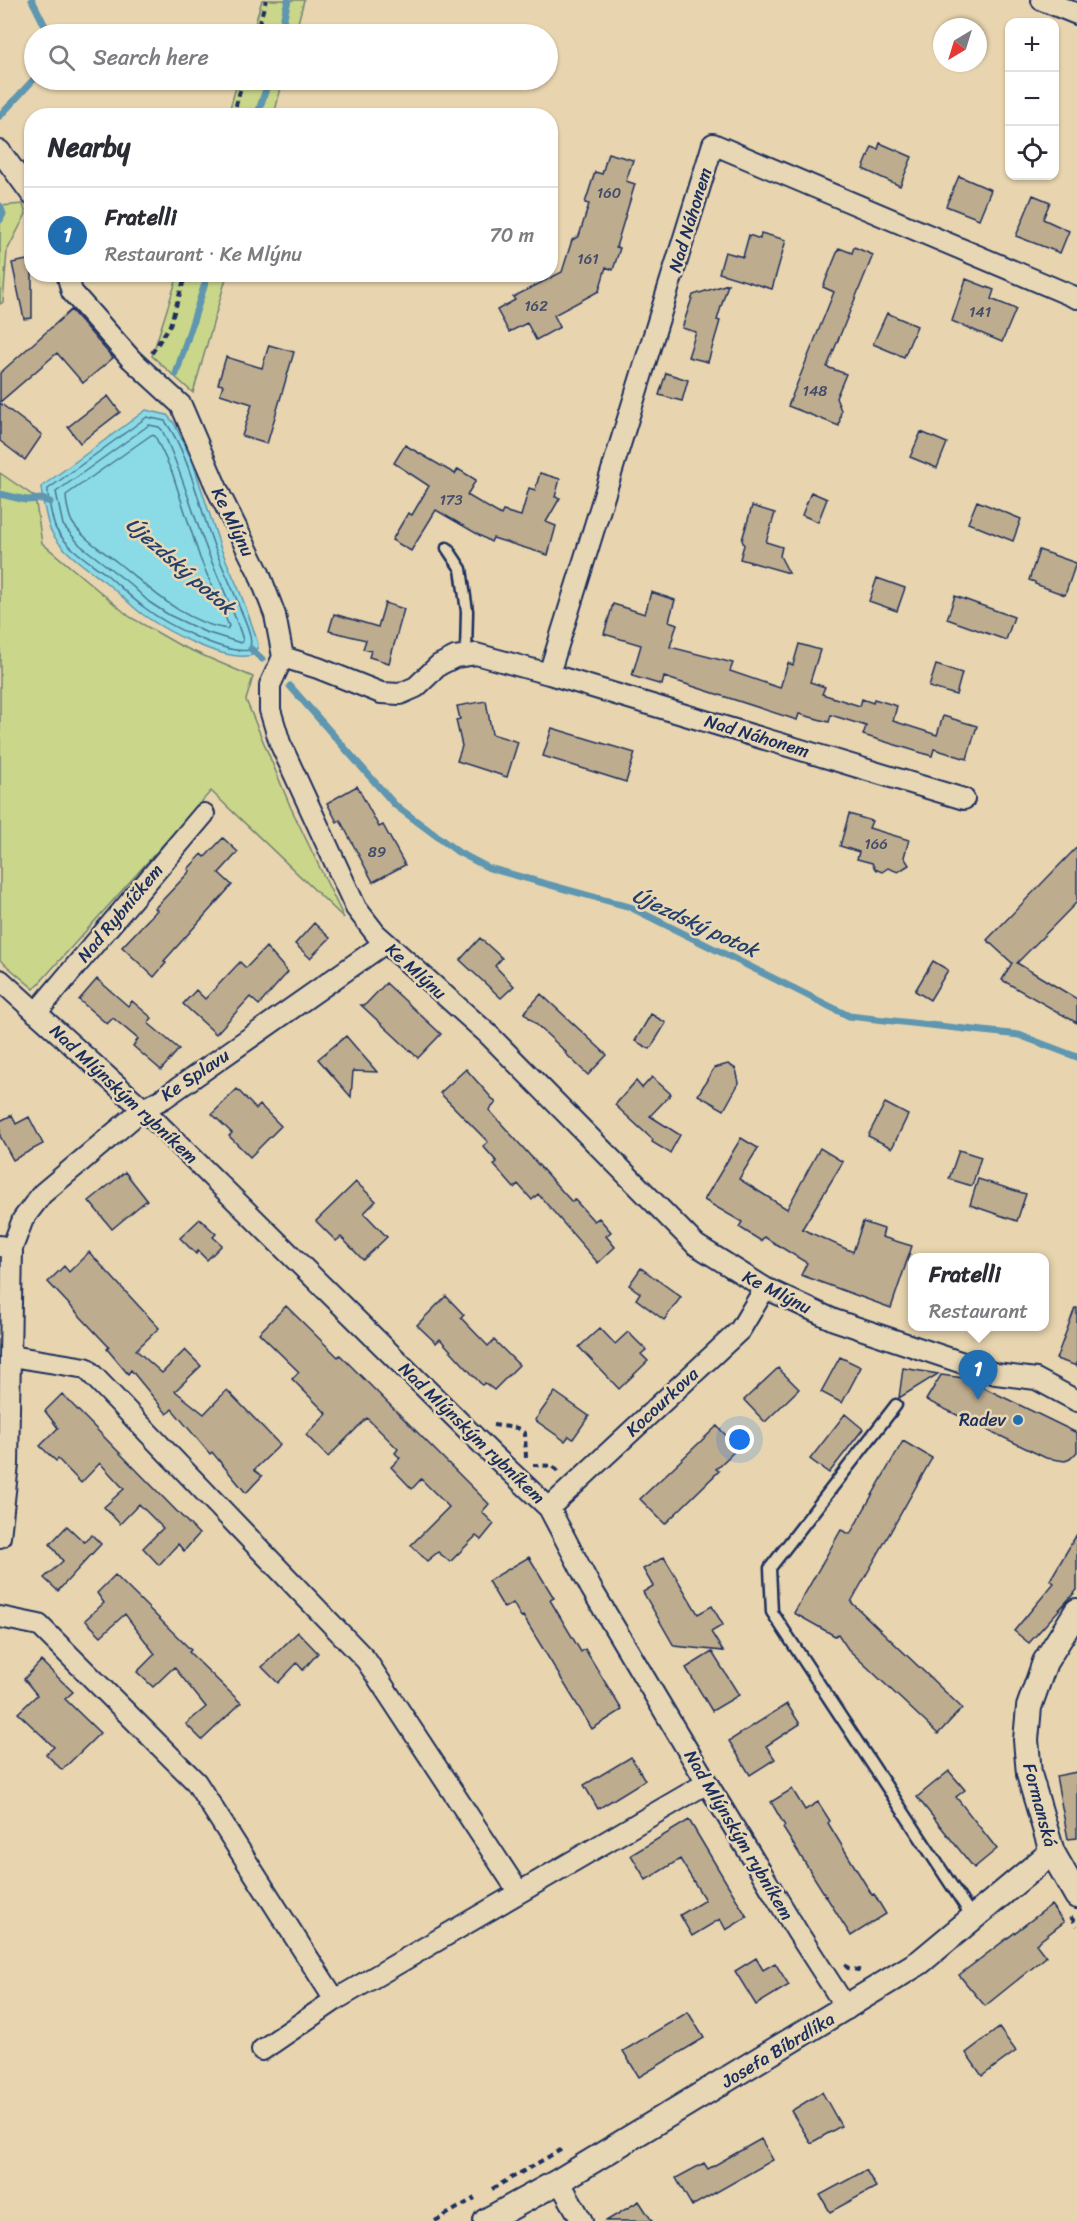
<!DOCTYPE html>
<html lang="en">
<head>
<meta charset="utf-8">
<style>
	:root { --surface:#fff; --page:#f7f7f7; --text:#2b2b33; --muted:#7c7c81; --line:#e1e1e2; --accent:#1f6fb2 }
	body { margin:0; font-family:Sriracha,sans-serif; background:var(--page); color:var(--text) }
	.controls { position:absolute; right:18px; top:18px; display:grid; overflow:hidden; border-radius:12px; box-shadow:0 2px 4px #0004 }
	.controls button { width:54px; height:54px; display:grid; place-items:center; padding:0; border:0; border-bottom:2px solid var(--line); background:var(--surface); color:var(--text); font:30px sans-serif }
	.compass { position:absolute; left:933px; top:18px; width:54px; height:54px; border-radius:50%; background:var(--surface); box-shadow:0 2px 4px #0004; rotate:218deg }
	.you { position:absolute; left:740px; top:1440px; width:21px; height:21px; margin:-15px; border:4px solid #fff; border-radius:50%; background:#1a73e8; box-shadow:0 0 0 9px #1a73e833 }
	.badge { display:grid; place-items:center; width:39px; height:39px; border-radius:50%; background:var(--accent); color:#fff; font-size:20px; font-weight:700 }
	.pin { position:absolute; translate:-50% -50px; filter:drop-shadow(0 2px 3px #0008) }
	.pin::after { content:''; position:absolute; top:32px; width:21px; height:18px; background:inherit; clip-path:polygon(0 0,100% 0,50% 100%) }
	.popup { position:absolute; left:908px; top:1253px; width:141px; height:78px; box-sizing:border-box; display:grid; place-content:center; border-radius:12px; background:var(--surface); filter:drop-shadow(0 2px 4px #0005); font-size:20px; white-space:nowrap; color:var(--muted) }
	.popup b { font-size:22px; color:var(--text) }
	.popup::after { content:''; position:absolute; left:50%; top:100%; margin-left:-12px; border:12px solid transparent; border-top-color:var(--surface) }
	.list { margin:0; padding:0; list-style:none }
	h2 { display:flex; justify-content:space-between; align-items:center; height:78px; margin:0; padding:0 24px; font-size:26px }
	h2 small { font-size:20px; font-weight:400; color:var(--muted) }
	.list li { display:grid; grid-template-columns:39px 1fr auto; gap:18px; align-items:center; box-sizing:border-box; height:96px; padding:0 24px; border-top:2px solid var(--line) }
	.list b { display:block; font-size:22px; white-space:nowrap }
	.list p { margin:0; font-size:20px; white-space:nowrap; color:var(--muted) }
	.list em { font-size:20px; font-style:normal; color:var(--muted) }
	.icon { flex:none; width:33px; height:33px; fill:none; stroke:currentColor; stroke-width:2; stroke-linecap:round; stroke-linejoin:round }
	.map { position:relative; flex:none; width:1077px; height:2221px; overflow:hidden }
	.search { position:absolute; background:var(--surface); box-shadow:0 2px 4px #0004; left:24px; top:24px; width:534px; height:66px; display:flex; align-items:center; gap:15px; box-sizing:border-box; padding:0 21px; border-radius:33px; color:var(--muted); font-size:22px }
	.panel { position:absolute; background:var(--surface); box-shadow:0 2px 4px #0004; left:24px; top:108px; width:534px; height:174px; border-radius:24px }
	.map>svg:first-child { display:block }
</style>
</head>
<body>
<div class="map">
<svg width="1077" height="2221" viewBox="0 0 1077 2221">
	<rect width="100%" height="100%" fill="#e8d5af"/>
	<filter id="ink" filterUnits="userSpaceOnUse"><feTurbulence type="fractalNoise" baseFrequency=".0167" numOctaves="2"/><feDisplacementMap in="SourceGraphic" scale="12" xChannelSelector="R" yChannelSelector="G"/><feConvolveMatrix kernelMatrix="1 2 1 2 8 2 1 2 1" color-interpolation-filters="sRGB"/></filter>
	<g filter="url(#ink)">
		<!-- green -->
		<path fill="#cad689" stroke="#728274" stroke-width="1.5" d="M 262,0 L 304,0 L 295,34 L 252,34 Z
			M 238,80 L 283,80 L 274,115 L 228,115 Z
			M 23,204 L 26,214 L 7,251 L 3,302 L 0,304 L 0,206 Z
			M 178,275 L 227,275 L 193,393 L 152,356 Z
			M 0,473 L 35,497 L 42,543 L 130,617 L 181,646 L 253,677 L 246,700 L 291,808 L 344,918 L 211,791 L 34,989 L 0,960 Z"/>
		<!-- water -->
		<path fill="#8bdbe6" stroke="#5e96b0" stroke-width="1.5" d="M 146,410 L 167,415 L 174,423 L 193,463 L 221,549 L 240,592 L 252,625 L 258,644 L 256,654 C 228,665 166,631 142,614 C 129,604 117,591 104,581 C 87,568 61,551 51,531 C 47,524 42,496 41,487 Z"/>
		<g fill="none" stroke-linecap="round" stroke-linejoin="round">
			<!-- shore -->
			<path stroke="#487494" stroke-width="1.5" d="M 147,417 L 165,421 C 190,455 200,511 216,551 C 223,570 233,587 239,606 C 244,618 255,640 249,650 C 225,655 164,623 145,608 C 131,598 120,586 107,575 C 90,562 67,548 56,529 C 53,524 47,494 48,489 Z
				M 149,425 L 159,427 L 162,430 C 182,471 192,513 209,555 C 220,583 234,610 243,640 L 241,643 L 205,632 L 169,615 L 149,602 L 130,584 L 80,545 L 63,525 L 56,492 Z
				M 151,435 L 155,436 L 172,472 L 200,558 L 229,626 L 227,629 C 183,622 151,589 117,562 C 102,550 83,539 72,522 C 69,516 66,502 66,495 Z"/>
			<!-- stream -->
			<path stroke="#5e96b0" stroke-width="7" d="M 32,0 L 49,34
				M 280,34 L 288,0
				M 0,116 L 34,79
				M 257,116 L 269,80
				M 0,206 L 3,214 L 0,220
				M 176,374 L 208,274
				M 0,494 L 26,500 L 42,499 L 50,502
				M 251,649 L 262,659
				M 290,686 L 395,805 L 458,852 L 489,868 L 630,907 L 849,1016 L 1019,1035 L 1077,1057"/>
		</g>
		<!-- building -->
		<path fill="#beac8f" stroke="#1b2f5e" stroke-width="1.5" d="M 880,143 L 912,157 L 900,186 L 863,169 L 872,147 L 878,149 Z
			M 608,153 L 633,160 L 626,181 L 635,184 L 616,247 L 620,248 L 613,270 L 606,267 L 599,291 L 554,315 L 560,327 L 536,340 L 527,323 L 509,332 L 497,310 L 515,300 L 513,297 L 562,272 L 572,240 L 579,236 L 589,204 L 585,203 L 595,172 L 602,174 Z
			M 959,176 L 991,190 L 979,219 L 946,206 Z
			M 1033,195 L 1050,202 L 1043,219 L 1069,231 L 1060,253 L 1016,236 Z
			M 761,233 L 786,240 L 772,289 L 719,273 L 725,252 L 743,257 L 749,235 L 760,239 Z
			M 854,247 L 873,255 L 827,367 L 846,374 L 836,398 L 841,410 L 839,426 L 788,406 L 834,292 L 823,287 L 839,248 L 852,253 Z
			M 32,259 L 32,318 L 24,319 L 12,263 Z
			M 966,279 L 994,290 L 991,299 L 1016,309 L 1002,342 L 952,321 Z
			M 728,284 L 717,320 L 720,321 L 708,362 L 688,357 L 696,332 L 682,328 L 693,295 Z
			M 71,310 L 113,358 L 83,383 L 57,353 L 0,402 L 0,373 Z
			M 887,313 L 917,326 L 904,357 L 873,344 Z
			M 269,345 L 294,352 L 267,444 L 242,436 L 252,404 L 220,394 L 223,385 L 218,384 L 226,357 L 262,368 Z
			M 666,373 L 688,380 L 682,401 L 659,395 Z
			M 108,396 L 120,412 L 80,443 L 68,427 Z
			M 0,403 L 42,435 L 25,460 L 0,441 Z
			M 921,432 L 947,443 L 937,468 L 910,457 Z
			M 405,445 L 455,474 L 458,469 L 476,480 L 467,495 L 501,515 L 503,511 L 521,516 L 529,488 L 535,490 L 540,473 L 560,479 L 555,497 L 560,498 L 546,522 L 556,526 L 548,555 L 493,538 L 491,542 L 436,510 L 411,551 L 392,540 L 408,513 L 412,515 L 429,486 L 394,463 Z
			M 811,492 L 827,499 L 818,522 L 802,515 Z
			M 977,501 L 1021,519 L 1013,541 L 968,523 Z
			M 752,506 L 775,513 L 766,542 L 782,547 L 780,556 L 789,573 L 740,559 L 744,545 L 742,540 Z
			M 1039,550 L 1076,563 L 1065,595 L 1035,584 L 1035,582 L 1029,580 Z
			M 877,578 L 905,588 L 897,611 L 869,601 Z
			M 651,592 L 675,600 L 669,621 L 677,624 L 670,647 L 733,663 L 730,671 L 780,688 L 788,663 L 793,665 L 799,644 L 820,650 L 810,682 L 825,687 L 822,694 L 860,706 L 862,699 L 873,703 L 874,699 L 897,706 L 893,721 L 937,735 L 943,716 L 977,726 L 967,759 L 934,749 L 932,756 L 863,735 L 866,726 L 831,715 L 829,722 L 799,714 L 797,720 L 664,677 L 662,685 L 632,676 L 641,645 L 604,634 L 613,604 L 645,614 Z
			M 955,596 L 1014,617 L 1006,640 L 947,619 Z
			M 385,603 L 404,609 L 389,663 L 369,657 L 371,651 L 363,649 L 366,640 L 329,631 L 334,614 L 378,627 Z
			M 936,665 L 962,673 L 956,695 L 929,687 Z
			M 486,701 L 492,734 L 518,742 L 507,777 L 457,761 L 462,746 L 456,720 L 460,719 L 457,706 Z
			M 552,728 L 635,753 L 626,782 L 543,756 Z
			M 357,786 L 379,827 L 383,825 L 405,865 L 373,882 L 340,820 L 337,822 L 327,803 Z
			M 849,814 L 872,821 L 869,828 L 909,840 L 904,857 L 909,865 L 898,872 L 888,868 L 882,872 L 875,869 L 872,863 L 857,859 L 859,852 L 840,846 Z
			M 223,838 L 238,852 L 219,873 L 232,885 L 164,961 L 166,963 L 154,977 L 122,947 L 157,910 L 155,908 L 190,871 L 188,869 L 202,854 L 205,857 Z
			M 1077,847 L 1077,902 L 1017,963 L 1077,999 L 1077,1023 L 1002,980 L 1012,963 L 987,940 Z
			M 314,923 L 330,938 L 310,958 L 295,944 Z
			M 480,938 L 502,958 L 495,966 L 514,986 L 501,998 L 460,960 Z
			M 266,947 L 288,972 L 259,1005 L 250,997 L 216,1034 L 183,1004 L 196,990 L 205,999 L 240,962 L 246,968 Z
			M 933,961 L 948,970 L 930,1000 L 915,991 Z
			M 97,979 L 128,1006 L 132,1001 L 152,1018 L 148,1023 L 179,1049 L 161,1070 L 133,1046 L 138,1039 L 113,1018 L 107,1024 L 79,1000 Z
			M 386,983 L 441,1034 L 418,1058 L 361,1005 L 365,1005 Z
			M 541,994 L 607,1055 L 588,1075 L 565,1053 L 566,1052 L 524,1013 Z
			M 651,1014 L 666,1023 L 650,1049 L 635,1041 Z
			M 346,1036 L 377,1072 L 353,1071 L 351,1097 L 318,1059 Z
			M 728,1064 L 736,1069 L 739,1083 L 724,1110 L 698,1095 L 714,1068 Z
			M 466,1069 L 496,1103 L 489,1110 L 572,1202 L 574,1199 L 594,1221 L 599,1218 L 611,1232 L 606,1236 L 615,1247 L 598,1263 L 538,1194 L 532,1200 L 518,1184 L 514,1188 L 494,1165 L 497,1162 L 483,1146 L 488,1142 L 440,1093 Z
			M 652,1077 L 671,1094 L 650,1116 L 680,1135 L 670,1153 L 652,1142 L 653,1140 L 615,1105 L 636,1081 L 642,1088 Z
			M 237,1089 L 256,1109 L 260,1105 L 281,1126 L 250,1157 L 229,1136 L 232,1133 L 212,1114 Z
			M 885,1103 L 908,1115 L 892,1148 L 868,1136 Z
			M 12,1115 L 16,1124 L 29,1117 L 43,1144 L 13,1160 L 0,1136 L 0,1121 Z
			M 741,1138 L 758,1148 L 739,1179 L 787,1209 L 820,1148 L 843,1162 L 802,1229 L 853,1252 L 863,1222 L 884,1229 L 882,1237 L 912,1246 L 891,1308 L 801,1275 L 807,1263 L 766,1238 L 764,1237 L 761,1241 L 739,1227 L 742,1222 L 704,1200 Z
			M 959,1150 L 981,1157 L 972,1186 L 949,1179 Z
			M 125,1172 L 147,1200 L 112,1229 L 89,1201 Z
			M 978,1179 L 1026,1194 L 1017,1221 L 970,1205 Z
			M 356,1182 L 376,1201 L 364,1213 L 387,1237 L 363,1260 L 341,1237 L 336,1241 L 316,1221 Z
			M 200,1219 L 216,1234 L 213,1237 L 222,1245 L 207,1260 L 198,1251 L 196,1254 L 180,1238 Z
			M 89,1252 L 159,1328 L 136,1350 L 162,1373 L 185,1350 L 201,1366 L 175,1391 L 204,1414 L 227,1390 L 280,1445 L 254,1470 L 262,1476 L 246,1493 L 212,1452 L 210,1454 L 172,1409 L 167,1414 L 131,1370 L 128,1374 L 107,1349 L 109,1347 L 48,1282 L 64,1266 L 69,1272 Z
			M 641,1268 L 681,1297 L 664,1320 L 636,1299 L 640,1293 L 629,1285 Z
			M 446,1296 L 464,1315 L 461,1318 L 488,1346 L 494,1340 L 519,1365 L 494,1390 L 485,1383 L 482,1385 L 440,1339 L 436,1343 L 417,1325 Z
			M 286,1306 L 338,1357 L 340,1355 L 489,1504 L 482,1512 L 494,1524 L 481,1540 L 476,1536 L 450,1562 L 438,1552 L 427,1561 L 411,1545 L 449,1507 L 421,1479 L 412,1489 L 391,1467 L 400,1458 L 395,1453 L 398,1449 L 367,1418 L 328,1457 L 306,1435 L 327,1414 L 292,1379 L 299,1372 L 259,1333 Z
			M 1075,1308 L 1077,1308 L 1077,1366 L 1056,1359 Z
			M 600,1328 L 615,1344 L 628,1332 L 646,1350 L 641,1354 L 648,1361 L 619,1389 L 579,1347 Z
			M 840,1357 L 861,1367 L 842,1403 L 821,1392 Z
			M 778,1368 L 799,1389 L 765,1422 L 744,1400 Z
			M 903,1368 L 938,1374 L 899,1398 Z
			M 941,1375 L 964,1378 L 1077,1433 L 1077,1452 L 1070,1459 L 1065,1461 L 1046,1458 L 926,1400 Z
			M 555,1392 L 589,1416 L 573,1439 L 569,1436 L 565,1441 L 535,1420 Z
			M 62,1394 L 199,1534 L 184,1551 L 178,1544 L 159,1565 L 143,1548 L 163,1528 L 139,1504 L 120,1524 L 104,1507 L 124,1489 L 100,1463 L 81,1483 L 58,1459 L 56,1461 L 40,1446 L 58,1428 L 45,1411 Z
			M 845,1414 L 863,1429 L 829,1473 L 810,1459 Z
			M 717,1426 L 738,1448 L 716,1469 L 719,1471 L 665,1524 L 640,1499 Z
			M 903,1441 L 932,1458 L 851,1602 L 962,1708 L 938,1734 L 848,1649 L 838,1634 L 835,1636 L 794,1613 L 841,1530 L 850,1534 Z
			M 67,1526 L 84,1542 L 92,1535 L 101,1544 L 58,1591 L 44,1578 L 63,1561 L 50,1544 Z
			M 1077,1534 L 1077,1590 L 1029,1643 L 1014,1631 L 1054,1583 L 1050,1580 Z
			M 529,1557 L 554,1598 L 550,1600 L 581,1652 L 585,1649 L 622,1710 L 592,1729 L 523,1616 L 521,1617 L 513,1603 L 504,1608 L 488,1581 Z
			M 664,1557 L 698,1614 L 712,1606 L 723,1625 L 711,1632 L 723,1651 L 674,1646 L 643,1592 L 653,1586 L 643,1569 Z
			M 115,1575 L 191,1650 L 189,1652 L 241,1703 L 202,1740 L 186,1724 L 206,1707 L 174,1667 L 153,1687 L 137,1672 L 155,1654 L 125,1614 L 101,1636 L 85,1620 L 104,1603 L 97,1593 Z
			M 298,1632 L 318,1653 L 303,1670 L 297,1663 L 278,1683 L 262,1667 Z
			M 712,1652 L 739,1695 L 712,1711 L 686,1668 Z
			M 41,1661 L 73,1692 L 65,1699 L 100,1733 L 62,1770 L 46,1754 L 54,1747 L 18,1713 L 37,1695 L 24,1679 Z
			M 787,1704 L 800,1724 L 766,1746 L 775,1759 L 750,1775 L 729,1741 Z
			M 631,1757 L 645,1780 L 598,1809 L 584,1785 Z
			M 949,1771 L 965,1790 L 956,1797 L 997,1849 L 974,1868 L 917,1797 Z
			M 1077,1772 L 1077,1838 L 1068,1839 L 1056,1776 Z
			M 792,1789 L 805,1810 L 818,1802 L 830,1821 L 828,1823 L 872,1895 L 874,1894 L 886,1914 L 851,1936 L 783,1828 L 785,1826 L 771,1802 Z
			M 689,1820 L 747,1917 L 726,1930 L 720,1919 L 692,1936 L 680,1915 L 705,1900 L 680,1859 L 646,1880 L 631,1855 Z
			M 1051,1905 L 1064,1922 L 1036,1944 L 1046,1957 L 985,2006 L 959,1975 Z
			M 756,1958 L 763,1970 L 775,1963 L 789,1985 L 756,2005 L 735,1971 Z
			M 688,2012 L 704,2038 L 639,2077 L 623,2051 Z
			M 999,2028 L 1016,2051 L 982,2076 L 966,2053 Z
			M 822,2092 L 841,2126 L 811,2143 L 791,2111 Z
			M 761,2139 L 773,2160 L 692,2206 L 676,2178 L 704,2163 L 708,2169 Z
			M 866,2170 L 876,2187 L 830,2212 L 820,2195 Z
			M 639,2201 L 652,2221 L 606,2221 Z"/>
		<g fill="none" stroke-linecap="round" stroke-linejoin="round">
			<!-- service casing -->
			<g stroke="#1b2f5e" stroke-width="15">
				<path id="service" d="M 447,548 L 461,569 L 467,611 L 466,654
					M 896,1405 L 770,1568 L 772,1612 L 973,1918"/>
			</g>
			<!-- minor casing -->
			<g stroke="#1b2f5e" stroke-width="24">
				<path id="minor" d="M 1042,0 L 1077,14
					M 0,151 L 32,195
					M 67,274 L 72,292 L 131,359 L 181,405 L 218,491 L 259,573 L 275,615 L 283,657 L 270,685 L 270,710 L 280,743 L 356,908 L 376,934 L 488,1034 L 696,1245 L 765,1288 L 834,1320 L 996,1374 L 1036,1379 L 1077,1401
					M 283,657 L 318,668 L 381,693 L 400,694 L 416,687 L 439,665 L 455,657 L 476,654 L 549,674 L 964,799
					M 549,674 L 713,144 L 1077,298
					M 0,980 L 143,1109 L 495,1457 L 549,1508 L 591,1588 L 707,1783 L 798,1933 L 847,2009
					M 36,1013 L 204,814
					M 0,1246 L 12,1248 L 23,1219 L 42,1194 L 143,1109 L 164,1098 L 385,943
					M 11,1356 L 86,1368 L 366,1660 L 518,1891
					M 549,1508 L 740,1330 L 765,1288
					M 0,1537 L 8,1464 L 12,1248
					M 0,1617 L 39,1625 L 196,1782 L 335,2000
					M 262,2050 L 335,2000 L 707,1783
					M 559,2181 L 582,2221"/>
			</g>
			<!-- tertiary casing -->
			<g stroke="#1b2f5e" stroke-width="28">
				<path id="tertiary" d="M 1077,1611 L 1045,1662 L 1029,1707 L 1026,1740 L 1029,1774 L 1052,1852 L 1077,1896
					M 486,2221 L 559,2181 L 920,1962 L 1052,1852"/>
			</g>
			<!-- path -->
			<path stroke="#1b2f5e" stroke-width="4" stroke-dasharray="6 4.5" stroke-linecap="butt" d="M 256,34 L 266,0
				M 233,116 L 243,80
				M 152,353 L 170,325 L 186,274
				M 493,1425 L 517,1428 L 525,1433 L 526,1458
				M 533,1465 L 552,1466 L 559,1472
				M 1071,1917 L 1077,1926
				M 845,1965 L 848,1968 L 863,1971
				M 492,2189 L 564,2148
				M 435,2221 L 475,2198"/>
			<!-- service -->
			<use href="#service" stroke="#e8d7b4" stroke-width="10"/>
			<!-- minor -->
			<use href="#minor" stroke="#e8d7b4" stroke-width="20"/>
			<!-- tertiary -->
			<use href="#tertiary" stroke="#e8d7b4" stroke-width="24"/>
		</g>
	</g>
	<!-- markers -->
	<circle fill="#1f6fb2" stroke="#e8d7b4" stroke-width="2" cx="1018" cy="1420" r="6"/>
	<g text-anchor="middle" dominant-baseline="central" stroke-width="5" stroke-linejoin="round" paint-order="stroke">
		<!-- number labels -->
		<g font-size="15" fill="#444e6a">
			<text x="609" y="193">160</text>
			<text x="588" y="259">161</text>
			<text x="536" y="306">162</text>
			<text x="980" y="312">141</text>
			<text x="815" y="391">148</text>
			<text x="451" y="500">173</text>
			<text x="876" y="844">166</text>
			<text x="377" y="852">89</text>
		</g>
		<!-- street labels -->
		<g font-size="18" fill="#1b2f5e" stroke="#e8d7b4">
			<text transform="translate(690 220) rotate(-73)">Nad Náhonem</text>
			<text transform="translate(233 522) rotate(64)">Ke Mlýnu</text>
			<text transform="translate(757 736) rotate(17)">Nad Náhonem</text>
			<text transform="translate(120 913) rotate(-50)">Nad Rybníčkem</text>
			<text transform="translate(416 971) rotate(42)">Ke Mlýnu</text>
			<text transform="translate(195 1075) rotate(-34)">Ke Splavu</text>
			<text transform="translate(124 1094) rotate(43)">Nad Mlýnským rybníkem</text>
			<text transform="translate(777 1292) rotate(27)">Ke Mlýnu</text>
			<text transform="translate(662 1402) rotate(-43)">Kocourkova</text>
			<text transform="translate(472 1433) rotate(44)">Nad Mlýnským rybníkem</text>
			<text transform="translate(1040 1805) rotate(75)">Formanská</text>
			<text transform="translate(739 1835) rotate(59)">Nad Mlýnským rybníkem</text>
			<text transform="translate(778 2050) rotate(-31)">Josefa Bíbrdlíka</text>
		</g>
		<!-- poi labels -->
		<g font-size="18" fill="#1b2f5e" stroke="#e8d7b4" text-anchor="end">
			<text x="1006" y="1420">Radev</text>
		</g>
		<!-- water labels -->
		<g font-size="20" font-style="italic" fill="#26406c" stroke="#e8d7b4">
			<text transform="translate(180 566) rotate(41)">Újezdský potok</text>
			<text transform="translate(695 923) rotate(25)">Újezdský potok</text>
		</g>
	</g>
</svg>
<div class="controls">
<button>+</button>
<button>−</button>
<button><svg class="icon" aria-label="locate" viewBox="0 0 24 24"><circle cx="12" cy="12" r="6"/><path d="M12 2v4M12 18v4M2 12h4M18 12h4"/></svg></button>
</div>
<svg class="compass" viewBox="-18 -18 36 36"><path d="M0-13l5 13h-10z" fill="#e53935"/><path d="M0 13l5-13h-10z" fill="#7c7c81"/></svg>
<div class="you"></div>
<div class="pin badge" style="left:978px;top:1400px">1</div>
<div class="popup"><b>Fratelli</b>Restaurant</div>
<div class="search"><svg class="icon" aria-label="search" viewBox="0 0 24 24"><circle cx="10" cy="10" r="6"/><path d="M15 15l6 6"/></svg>Search here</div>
<section class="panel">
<h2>Nearby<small></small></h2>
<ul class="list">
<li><span class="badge">1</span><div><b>Fratelli</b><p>Restaurant · Ke Mlýnu</p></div><em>70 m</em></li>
</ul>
</section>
</div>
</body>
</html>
